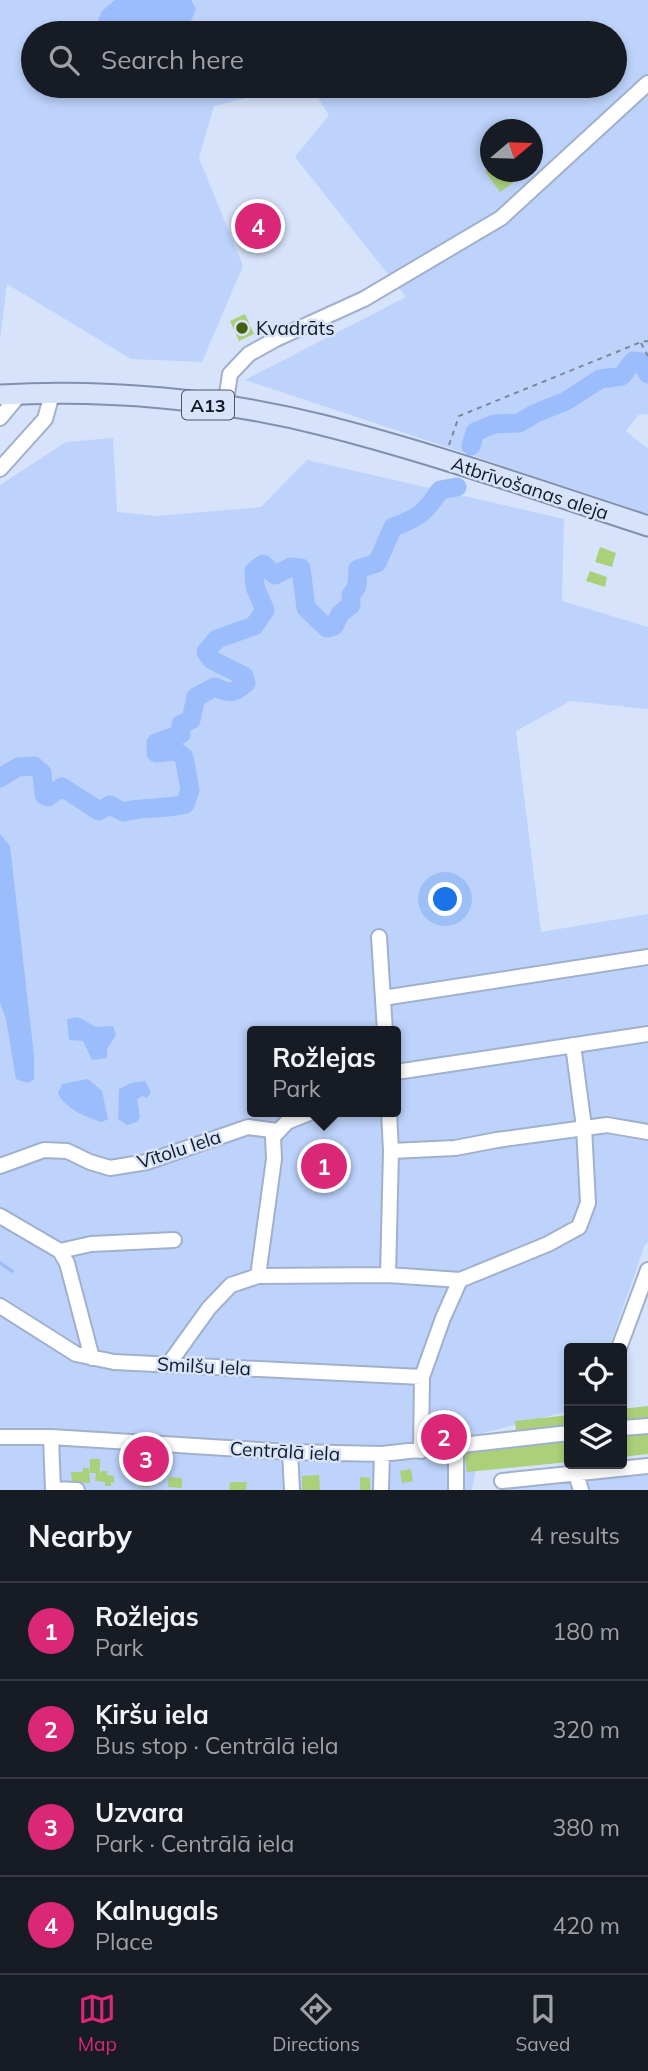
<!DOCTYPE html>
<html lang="en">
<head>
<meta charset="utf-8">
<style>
	:root { --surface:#171b24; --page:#242831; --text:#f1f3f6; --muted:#9ea1a6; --line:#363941; --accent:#db2777 }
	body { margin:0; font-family:Mulish,sans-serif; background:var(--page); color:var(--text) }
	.controls { position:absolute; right:21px; bottom:21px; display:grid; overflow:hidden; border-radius:7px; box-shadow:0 4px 10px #0003 }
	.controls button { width:63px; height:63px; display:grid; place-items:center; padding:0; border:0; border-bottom:2px solid var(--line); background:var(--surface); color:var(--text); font:35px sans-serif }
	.compass { position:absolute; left:480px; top:119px; width:63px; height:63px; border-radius:50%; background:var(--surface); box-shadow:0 4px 10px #0003; rotate:71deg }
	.you { position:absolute; left:446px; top:900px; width:24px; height:24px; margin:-18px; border:5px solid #fff; border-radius:50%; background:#1a73e8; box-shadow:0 0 0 10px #1a73e833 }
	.badge { display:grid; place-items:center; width:46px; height:46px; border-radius:50%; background:var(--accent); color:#fff; font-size:23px; font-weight:700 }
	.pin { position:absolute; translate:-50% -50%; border:4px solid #fff; box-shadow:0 2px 7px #0006 }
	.popup { position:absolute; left:247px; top:1026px; width:154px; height:91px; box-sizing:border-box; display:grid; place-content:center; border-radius:7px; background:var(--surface); filter:drop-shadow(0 2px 5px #0005); font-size:23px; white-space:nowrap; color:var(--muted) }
	.popup b { font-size:26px; color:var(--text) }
	.popup::after { content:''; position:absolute; left:50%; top:100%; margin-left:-14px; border:14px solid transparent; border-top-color:var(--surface) }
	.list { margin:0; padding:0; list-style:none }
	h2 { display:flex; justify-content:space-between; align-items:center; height:91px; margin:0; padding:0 28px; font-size:30px }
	h2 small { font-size:23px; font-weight:400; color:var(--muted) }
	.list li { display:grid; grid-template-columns:46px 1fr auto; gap:21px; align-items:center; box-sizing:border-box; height:98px; padding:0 28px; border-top:2px solid var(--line) }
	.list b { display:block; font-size:26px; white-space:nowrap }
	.list p { margin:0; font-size:23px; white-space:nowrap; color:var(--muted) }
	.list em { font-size:23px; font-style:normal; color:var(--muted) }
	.icon { flex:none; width:38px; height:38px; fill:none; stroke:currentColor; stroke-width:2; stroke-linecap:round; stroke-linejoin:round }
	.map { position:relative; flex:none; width:648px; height:1490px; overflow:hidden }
	.search { position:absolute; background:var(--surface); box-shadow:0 4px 10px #0003; left:21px; right:21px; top:21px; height:77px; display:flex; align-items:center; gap:18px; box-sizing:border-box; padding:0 24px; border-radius:38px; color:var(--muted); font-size:26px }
	.sheet { height:483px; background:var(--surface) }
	nav { display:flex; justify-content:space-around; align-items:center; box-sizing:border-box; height:98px; border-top:2px solid var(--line); background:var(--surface); font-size:19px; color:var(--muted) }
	nav a { display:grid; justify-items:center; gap:4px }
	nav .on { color:var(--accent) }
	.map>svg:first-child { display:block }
</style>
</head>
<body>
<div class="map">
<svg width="648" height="1490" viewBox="0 0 648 1490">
	<rect width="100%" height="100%" fill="#d6e3fb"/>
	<!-- green -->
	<path fill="#bdd3fb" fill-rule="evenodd" d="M 0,0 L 648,0 L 648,414 L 638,415 L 626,431 L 648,449 L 648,514 L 245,380 L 406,297 L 295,157 L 329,115 L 310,86 L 615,86 L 615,33 L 33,33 L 33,86 L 296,86 L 214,106 L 199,158 L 243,266 L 202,362 L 131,359 L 7,284 L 0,340 ZM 490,130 L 532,130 L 532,172 L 490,172 Z
		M 113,438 L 117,512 L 156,516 L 261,507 L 307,460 L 564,519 L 562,601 L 648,627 L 648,709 L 570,701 L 516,731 L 541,932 L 648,914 L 648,1243 L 645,1244 L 609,1348 L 569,1348 L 569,1411 L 483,1433 L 472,1490 L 0,1490 L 0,485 L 66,442 ZM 252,1031 L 396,1031 L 396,1112 L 252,1112 Z
		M 648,1468 L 648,1490 L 503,1490 Z"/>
	<!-- water -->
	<path fill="#9cbdfc" d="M 115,0 L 191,0 L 196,9 L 190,23 L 177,33 L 94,33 L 101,12 Z
		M 0,834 L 10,846 L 34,1055 L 34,1080 L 27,1083 L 16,1079 L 6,1019 L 0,1003 Z
		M 78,1017 L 96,1027 L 113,1026 L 116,1035 L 107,1049 L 107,1058 L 92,1060 L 83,1041 L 69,1040 L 67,1019 Z
		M 88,1079 L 102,1091 L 108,1119 L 102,1122 C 87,1118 64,1108 58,1093 L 62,1084 Z
		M 145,1081 L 151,1092 L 147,1098 L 143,1096 L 137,1099 L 140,1117 L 137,1122 L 127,1125 L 118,1119 L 119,1089 L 131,1083 Z"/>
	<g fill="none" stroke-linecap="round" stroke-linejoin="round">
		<!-- stream -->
		<path stroke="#9cbdfc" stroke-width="3.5" d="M 0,1263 L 12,1271"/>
		<!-- river -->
		<path stroke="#9cbdfc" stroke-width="19" d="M 471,446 L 475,432 L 494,424 L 519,423 L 534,414 L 566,401 L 600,379 L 622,376 L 633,361 L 641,362 L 648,374
			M 0,778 L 18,767 L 34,766 L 42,773 L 44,795 L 48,797 L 62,787 L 99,811 L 110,805 L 123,812 C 145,806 163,810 185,804 L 190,790 L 184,757 L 176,751 L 156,753 L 156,743 L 181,734 L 181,724 L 191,720 L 196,697 L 215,687 C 229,694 234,694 246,683 L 244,676 L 212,660 L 206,652 L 217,639 L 254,626 L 265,610 L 255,587 L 254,571 L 263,564 L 275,575 L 291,567 L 301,568 L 306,608 L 327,628 L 334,626 L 340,614 L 351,605 L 351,595 L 357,586 L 358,569 L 377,563 L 393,527 C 417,519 426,512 440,490 L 457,487"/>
	</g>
	<!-- building -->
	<path fill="#aad17a" d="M 570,86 L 594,86 L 580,97 Z
		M 490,169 L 490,172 L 508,172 L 515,181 L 500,192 L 485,171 Z
		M 260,213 L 270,233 L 257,239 L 247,219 Z
		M 245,314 L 254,334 L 239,341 L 230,321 Z
		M 600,547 L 616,553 L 612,567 L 595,562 Z
		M 590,571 L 607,577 L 605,587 L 586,581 Z
		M 648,1406 L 648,1419 L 622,1422 L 622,1409 Z
		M 569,1415 L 569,1427 L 516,1432 L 515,1421 Z
		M 648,1433 L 648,1454 L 622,1457 L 622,1435 Z
		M 569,1440 L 569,1462 L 467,1472 L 464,1451 Z
		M 90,1459 L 100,1459 L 100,1474 L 102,1471 L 107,1471 L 107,1475 L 114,1476 L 114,1483 L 111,1482 L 111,1486 L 105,1486 L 105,1482 L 95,1481 L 96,1473 L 90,1473 Z
		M 83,1468 L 89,1468 L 90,1483 L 72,1482 L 71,1472 L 83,1472 Z
		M 411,1469 L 413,1481 L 402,1483 L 400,1471 Z
		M 140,1473 L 150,1473 L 150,1487 L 140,1487 Z
		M 319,1475 L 320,1490 L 302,1490 L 302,1476 Z
		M 169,1477 L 182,1478 L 182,1488 L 168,1487 Z
		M 360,1477 L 370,1478 L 370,1490 L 360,1490 Z
		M 230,1482 L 247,1482 L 246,1490 L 229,1490 Z"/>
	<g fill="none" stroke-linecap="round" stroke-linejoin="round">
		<!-- minor casing -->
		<g stroke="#a1b0cc" stroke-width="18">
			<path id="minor" d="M 225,407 L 230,374 L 249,354 L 276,339 L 364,299 L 501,218 L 648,83
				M 0,418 L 20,394
				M 0,469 L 45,419 L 52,394
				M 379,937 L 385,1031
				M 383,998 L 648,957
				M 396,1072 L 648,1034
				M 391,1151 L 455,1148 L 497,1140 L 607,1125 L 648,1132
				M 0,1166 L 44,1150 L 67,1151 L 90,1162 L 110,1168 L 147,1162 L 248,1127 L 278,1131
				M 0,1216 L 60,1251 L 67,1263 L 92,1358
				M 60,1251 L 91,1244 L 174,1240
				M 388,1275 L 391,1151 L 389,1112
				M 258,1276 L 274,1159 L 273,1137 L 287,1122 L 312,1112
				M 0,1306 L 76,1354 L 114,1362 L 422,1377
				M 619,1348 L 648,1270
				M 168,1365 L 209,1308 L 231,1285 L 258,1276 L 388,1275 L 460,1280
				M 622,1428 L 648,1426
				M 0,1437 L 51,1437 L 290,1452 L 382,1454 L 569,1433
				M 51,1437 L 53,1490
				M 456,1446 L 456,1490
				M 421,1451 L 422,1377 L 443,1318 L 460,1280 L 548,1244 L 579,1227 L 588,1203 L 584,1127 L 573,1045
				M 290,1452 L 292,1490
				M 576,1474 L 581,1490
				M 502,1481 L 648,1466
				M 53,1489 L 77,1490
				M 381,1490 L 382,1454"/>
		</g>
		<!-- major casing -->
		<g stroke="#8090ad" stroke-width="23">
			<path id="major" d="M 0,395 C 107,389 219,399 322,425 C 433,453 540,491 648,526"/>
		</g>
		<!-- path -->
		<path stroke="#7e8799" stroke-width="2" stroke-dasharray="5 5" stroke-linecap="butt" d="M 641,343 L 648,356
			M 449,445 L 459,416 L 641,342 L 648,341"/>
		<!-- minor -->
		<use href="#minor" stroke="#fff" stroke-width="14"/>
		<!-- major -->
		<use href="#major" stroke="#d6e3fb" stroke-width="19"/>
	</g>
	<!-- markers -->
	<circle fill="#446112" stroke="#d6e3fb" stroke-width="2.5" cx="242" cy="328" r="7"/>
	<g text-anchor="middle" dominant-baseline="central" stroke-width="5" stroke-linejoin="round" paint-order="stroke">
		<!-- shield labels -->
		<rect fill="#d6e3fb" stroke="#4e5664" stroke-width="2" x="182" y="390.5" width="52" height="29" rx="5"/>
		<g font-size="18" font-weight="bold" fill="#131923">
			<text x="208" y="405">A13</text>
		</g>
		<!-- poi labels -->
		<g font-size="19" fill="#131923" stroke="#d6e3fb" text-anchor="start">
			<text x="256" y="328">Kvadrāts</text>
		</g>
		<!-- street labels -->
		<g font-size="19" fill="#131923" stroke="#d6e3fb">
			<text transform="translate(530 488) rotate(18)">Atbrīvošanas aleja</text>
			<text transform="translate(179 1149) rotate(-18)">Vītolu Iela</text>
			<text transform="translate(204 1366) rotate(3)">Smilšu Iela</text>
			<text transform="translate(285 1451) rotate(3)">Centrālā iela</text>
		</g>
	</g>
</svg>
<div class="controls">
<button><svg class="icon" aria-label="locate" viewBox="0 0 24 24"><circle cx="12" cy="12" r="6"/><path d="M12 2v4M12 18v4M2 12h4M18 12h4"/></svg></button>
<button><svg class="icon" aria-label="layers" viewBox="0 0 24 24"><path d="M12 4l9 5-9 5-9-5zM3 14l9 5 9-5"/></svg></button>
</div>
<svg class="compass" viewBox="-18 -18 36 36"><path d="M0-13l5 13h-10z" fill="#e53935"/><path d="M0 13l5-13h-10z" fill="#9ea1a6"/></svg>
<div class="you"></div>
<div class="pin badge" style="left:324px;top:1166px">1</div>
<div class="popup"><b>Rožlejas</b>Park</div>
<div class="pin badge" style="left:444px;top:1437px">2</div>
<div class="pin badge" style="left:146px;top:1459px">3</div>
<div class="pin badge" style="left:258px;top:226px">4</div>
<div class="search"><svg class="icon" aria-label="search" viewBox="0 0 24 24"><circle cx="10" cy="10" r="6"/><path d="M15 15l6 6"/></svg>Search here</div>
</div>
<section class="sheet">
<h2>Nearby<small>4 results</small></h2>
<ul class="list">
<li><span class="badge">1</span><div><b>Rožlejas</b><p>Park</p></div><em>180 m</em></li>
<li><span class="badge">2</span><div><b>Ķiršu iela</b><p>Bus stop · Centrālā iela</p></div><em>320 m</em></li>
<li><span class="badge">3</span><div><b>Uzvara</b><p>Park · Centrālā iela</p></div><em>380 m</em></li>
<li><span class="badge">4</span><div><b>Kalnugals</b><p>Place</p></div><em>420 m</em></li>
</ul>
</section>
<nav>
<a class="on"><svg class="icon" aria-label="map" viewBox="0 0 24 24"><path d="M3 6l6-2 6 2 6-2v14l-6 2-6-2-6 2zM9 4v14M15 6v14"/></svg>Map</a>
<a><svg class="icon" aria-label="directions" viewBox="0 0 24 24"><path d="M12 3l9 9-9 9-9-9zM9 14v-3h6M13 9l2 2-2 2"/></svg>Directions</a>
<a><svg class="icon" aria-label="saved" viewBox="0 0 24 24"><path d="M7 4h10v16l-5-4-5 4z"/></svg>Saved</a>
</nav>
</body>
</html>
